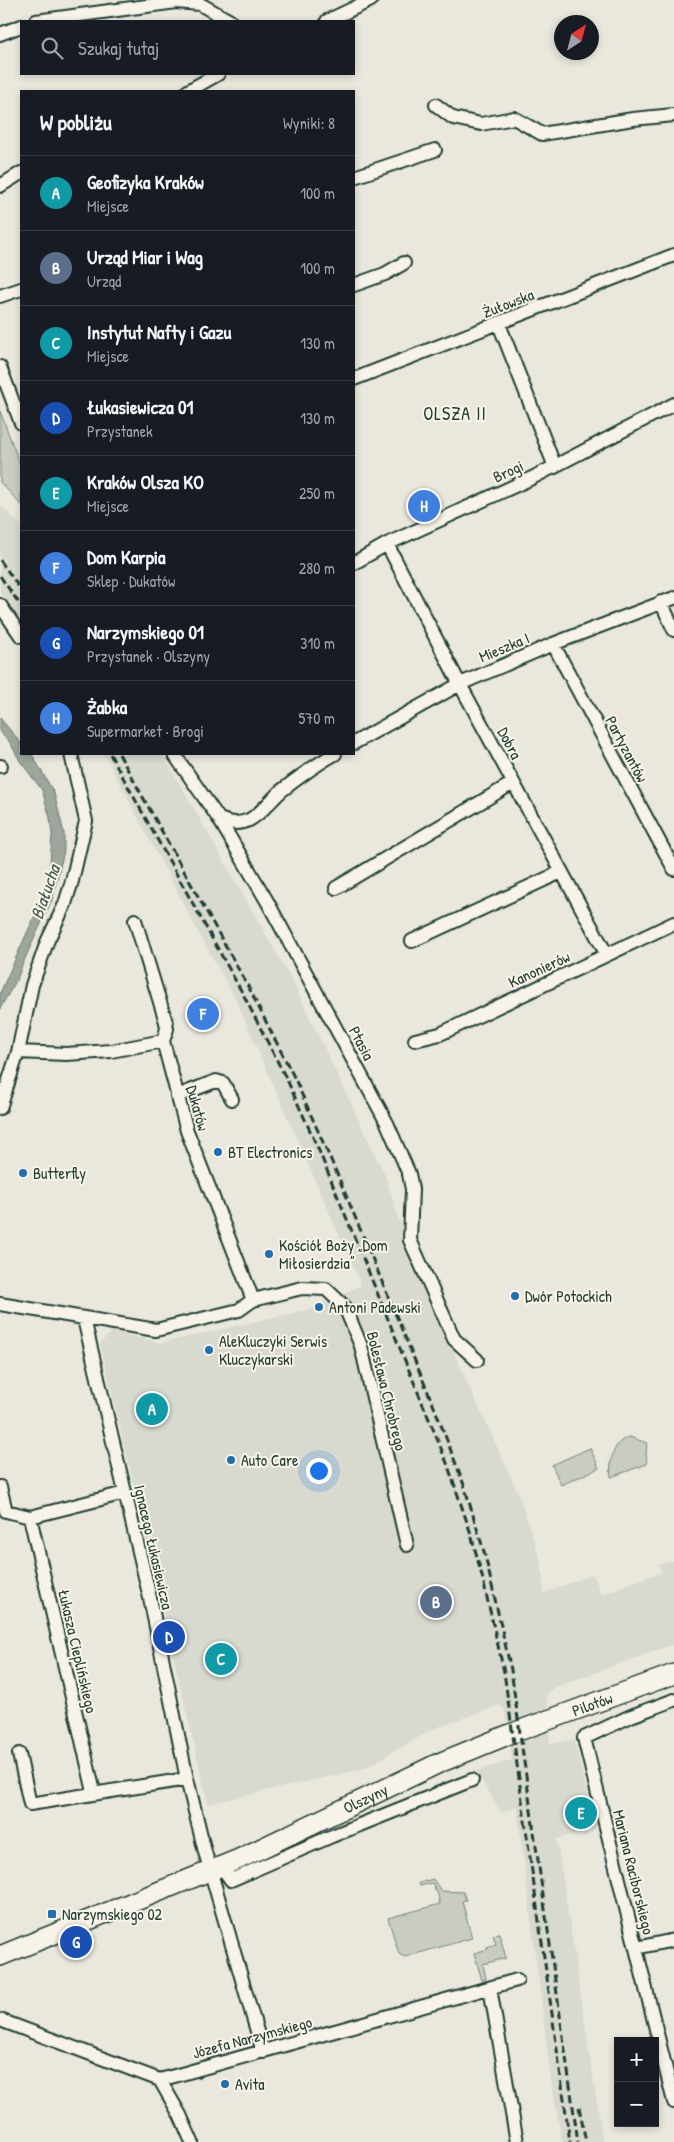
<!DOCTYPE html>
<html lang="pl">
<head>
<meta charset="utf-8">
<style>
	:root { --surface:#171b24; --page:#20242c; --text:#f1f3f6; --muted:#9ea1a6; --line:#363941; --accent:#7c3aed }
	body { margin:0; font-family:"Patrick Hand",sans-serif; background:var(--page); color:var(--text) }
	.controls { position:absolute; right:15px; bottom:15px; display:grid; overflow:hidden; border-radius:0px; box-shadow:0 2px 8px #0003 }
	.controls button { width:45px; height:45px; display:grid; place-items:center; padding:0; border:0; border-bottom:1px solid var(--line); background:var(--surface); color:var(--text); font:25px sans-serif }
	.compass { position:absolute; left:554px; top:15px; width:45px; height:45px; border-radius:50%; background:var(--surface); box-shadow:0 2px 8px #0003; rotate:36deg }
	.you { position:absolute; left:318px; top:1470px; width:18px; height:18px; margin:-12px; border:4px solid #fff; border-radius:50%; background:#1a73e8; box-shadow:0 0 0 8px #1a73e833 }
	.badge { display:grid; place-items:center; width:32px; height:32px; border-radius:50%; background:var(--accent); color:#fff; font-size:16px; font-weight:700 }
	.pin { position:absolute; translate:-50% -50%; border:2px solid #fff; box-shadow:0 1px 5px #0006 }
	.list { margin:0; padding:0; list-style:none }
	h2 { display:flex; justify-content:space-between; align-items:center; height:65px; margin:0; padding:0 20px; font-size:21px }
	h2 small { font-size:16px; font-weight:400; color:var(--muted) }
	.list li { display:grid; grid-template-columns:32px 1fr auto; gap:15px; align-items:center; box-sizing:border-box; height:75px; padding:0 20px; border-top:1px solid var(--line) }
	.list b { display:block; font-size:19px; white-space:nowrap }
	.list p { margin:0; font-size:16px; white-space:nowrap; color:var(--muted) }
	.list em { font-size:16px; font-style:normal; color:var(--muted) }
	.icon { flex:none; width:28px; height:28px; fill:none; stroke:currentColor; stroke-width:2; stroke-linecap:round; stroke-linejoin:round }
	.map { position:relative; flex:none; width:674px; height:2142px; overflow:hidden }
	.search { position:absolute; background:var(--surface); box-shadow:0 2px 8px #0003; left:20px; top:20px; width:335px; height:55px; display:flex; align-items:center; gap:12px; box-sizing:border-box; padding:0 18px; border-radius:0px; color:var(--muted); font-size:19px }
	.panel { position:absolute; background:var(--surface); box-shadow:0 2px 8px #0003; left:20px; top:90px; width:335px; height:665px; border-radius:0px }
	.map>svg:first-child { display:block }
</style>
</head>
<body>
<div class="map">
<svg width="674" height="2142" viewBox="0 0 674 2142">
	<rect width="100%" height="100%" fill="#eae8dd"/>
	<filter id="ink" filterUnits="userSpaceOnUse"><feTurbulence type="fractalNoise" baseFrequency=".02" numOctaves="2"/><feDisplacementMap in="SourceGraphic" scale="10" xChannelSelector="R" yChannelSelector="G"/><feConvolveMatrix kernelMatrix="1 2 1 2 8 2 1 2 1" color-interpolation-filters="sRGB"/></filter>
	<g filter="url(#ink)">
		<!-- built -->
		<path fill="#d9dacf" d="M 0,505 L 21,525 L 21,622 L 0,592 Z
			M 104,754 L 163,754 L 293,982 L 385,1175 L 405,1238 L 462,1371 L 518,1492 L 541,1561 L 544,1593 L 593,1574 L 601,1594 L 661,1572 L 659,1565 L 674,1560 L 674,1644 L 553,1688 L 547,1695 L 550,1744 L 574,1739 L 596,1828 L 557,1839 L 603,2142 L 562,2142 L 551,2080 L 517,1807 L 501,1813 L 476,1771 L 512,1760 L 505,1711 L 501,1705 L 433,1729 L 363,1769 L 208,1804 L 100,1343 L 112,1331 L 161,1343 L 315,1308 L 361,1285 L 235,998 L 204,943 Z"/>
		<!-- green -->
		<path fill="#c8ccc1" stroke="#74847a" d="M 0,411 L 21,467 L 21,505 L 0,482 Z
			M 630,1437 L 647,1443 L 646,1453 L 647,1464 L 611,1477 C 609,1462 613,1440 630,1437 Z
			M 590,1448 L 599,1468 L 561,1485 L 552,1465 Z
			M 433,1879 L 441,1891 L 463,1892 L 466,1900 L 462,1901 L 472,1938 L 405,1957 L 399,1954 L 388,1918 L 440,1904 L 437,1891 L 435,1891 L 433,1883 L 420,1886 L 419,1883 Z
			M 499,1933 L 506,1958 L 483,1964 L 486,1979 L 482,1980 L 474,1953 L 488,1949 L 487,1947 L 496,1944 L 493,1935 Z"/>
		<!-- water -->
		<path fill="#9ca69c" stroke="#6a7c72" d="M 0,718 L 21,743 L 21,754 L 30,754 L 33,756 L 54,793 L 64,833 L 64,851 L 52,900 L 22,965 C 19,979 7,995 0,1009 L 0,993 L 43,897 L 49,878 L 52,835 L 50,818 L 42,790 L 20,761 L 9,741 L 0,733 Z"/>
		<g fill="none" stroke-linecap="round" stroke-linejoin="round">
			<!-- street casing -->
			<g stroke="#1f3d34" stroke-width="16">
				<path id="street" d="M 36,21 L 176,2 L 200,4 L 230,21
					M 327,21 L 371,0
					M 0,34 L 21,26
					M 188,91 L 218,74
					M 436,105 L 453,118 L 481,124 L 514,118 L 542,134 L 633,119 L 674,115
					M 354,177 L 435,150
					M 0,186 L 21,173
					M 354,285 L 385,274 L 404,263
					M 0,296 L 21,289
					M 499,324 L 555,467
					M 0,367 L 21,423
					M 354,379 L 674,255
					M 387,544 L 456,677 L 607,955
					M 354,563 L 387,544 L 532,478 L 674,404
					M 661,602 L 674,630
					M 0,605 L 21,636
					M 553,644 L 674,869
					M 354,743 L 460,684 L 553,644 L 674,598
					M 174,754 L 219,819 L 267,901 L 387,1123 L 409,1174 L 412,1189 L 410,1240 L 454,1339 L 477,1360
					M 0,766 L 1,766
					M 219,819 C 229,823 238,825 249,820 C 261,814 271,800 281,791 C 298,778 316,764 335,754
					M 336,888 L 513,783
					M 135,920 L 166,1022 L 167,1029 L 163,1041 L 187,1131 L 253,1300
					M 412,941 L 561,872
					M 415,1040 L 440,1034 L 674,923
					M 18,1052 L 66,1054 L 111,1051 L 163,1041
					M 177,1096 L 216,1081 L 223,1083 L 232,1099
					M 0,1108 L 18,1052 L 32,985 L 47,942 L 65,904 L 72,881 L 86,821 L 71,754
					M 0,1304 L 156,1330 L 239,1310 L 253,1300 L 302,1288 L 326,1289 L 345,1307 L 361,1346 L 407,1545
					M 84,1319 L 150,1598 L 187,1779 L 205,1852 L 263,2052
					M 0,1487 L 6,1511 L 30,1517 L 125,1493
					M 30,1517 L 94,1792
					M 674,1700 L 631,1716 L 584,1738 L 674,2102
					M 19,1754 L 30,1804 L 187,1779
					M 221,1866 L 231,1880 L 332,1836 L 472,1780
					M 636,1948 L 674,1940
					M 490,1988 L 517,2142
					M 0,2020 L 160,2080 L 517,1980
					M 160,2080 L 180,2115 L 192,2142"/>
			</g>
			<!-- secondary casing -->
			<g stroke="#1f3d34" stroke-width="22">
				<g id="secondary">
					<path id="s1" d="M 0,1956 L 239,1859 L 439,1763 L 510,1734 L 674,1674"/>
				</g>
			</g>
			<!-- street -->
			<use href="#street" stroke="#f7f3e8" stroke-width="12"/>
			<!-- secondary -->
			<use href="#secondary" stroke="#f7f3e8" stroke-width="19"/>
			<!-- rail -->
			<path stroke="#1f3d34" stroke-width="3" stroke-dasharray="8 4" stroke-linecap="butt" d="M 0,560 L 21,590
				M 0,576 L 21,606
				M 110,754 L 243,994 L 288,1082 L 317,1146 L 447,1463 L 471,1534 L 483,1580 L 504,1672 L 570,2142
				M 119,754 L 250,990 L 295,1079 L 338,1176 L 435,1409 L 464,1485 L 485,1555 L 511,1670 L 578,2142
				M 579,2107 L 586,2142"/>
		</g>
	</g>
	<!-- markers -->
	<g fill="#1f6fb2" stroke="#f7f3e8" stroke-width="2">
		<circle cx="218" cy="1152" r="5"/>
		<circle cx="23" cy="1173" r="5"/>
		<circle cx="269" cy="1254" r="5"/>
		<circle cx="515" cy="1296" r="5"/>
		<circle cx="319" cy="1307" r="5"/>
		<circle cx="209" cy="1350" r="5"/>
		<circle cx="231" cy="1460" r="5"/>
		<rect x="47" y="1909" width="10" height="10" rx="2.5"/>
		<circle cx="225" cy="2084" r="5"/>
	</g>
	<g text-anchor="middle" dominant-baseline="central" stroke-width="4" stroke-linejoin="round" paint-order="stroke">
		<!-- street labels -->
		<g font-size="16" fill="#1f3d34" stroke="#f7f3e8">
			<text transform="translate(508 303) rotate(-21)">Żułowska</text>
			<text transform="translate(508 471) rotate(-25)">Brogi</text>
			<text transform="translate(504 647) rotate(-23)">Mieszka I</text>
			<text transform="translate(510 743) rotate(62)">Dobra</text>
			<text transform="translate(627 749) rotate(62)">Partyzantów</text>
			<text transform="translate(539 969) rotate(-25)">Kanonierów</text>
			<text transform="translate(362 1043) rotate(62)">Ptasia</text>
			<text transform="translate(198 1108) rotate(74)">Dukatów</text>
			<text transform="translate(387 1391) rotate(76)">Bolesława Chrobrego</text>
			<text transform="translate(154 1547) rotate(77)">Ignacego Łukasiewicza</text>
			<text transform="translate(78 1651) rotate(77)">Łukasza Cieplińskiego</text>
			<text stroke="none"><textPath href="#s1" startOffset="644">Pilotów</textPath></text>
			<text stroke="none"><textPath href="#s1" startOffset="398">Olszyny</textPath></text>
			<text transform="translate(634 1872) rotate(76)">Mariana Raciborskiego</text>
			<text transform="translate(252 2037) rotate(-15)">Józefa Narzymskiego</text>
		</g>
		<!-- poi labels -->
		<g font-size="16" fill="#1f3d34" stroke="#f7f3e8" text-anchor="start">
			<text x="228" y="1152">BT Electronics</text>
			<text x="33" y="1173">Butterfly</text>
			<text x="279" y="1245">Kościół Boży „Dom<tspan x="279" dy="18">Miłosierdzia”</tspan></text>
			<text x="525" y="1296">Dwór Potockich</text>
			<text x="329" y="1307">Antoni Padewski</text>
			<text x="219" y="1341">AleKluczyki Serwis<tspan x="219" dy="18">Kluczykarski</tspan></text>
			<text x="241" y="1460">Auto Care</text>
			<text x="62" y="1914">Narzymskiego 02</text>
			<text x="235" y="2084">Avita</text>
		</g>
		<!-- neighbourhood labels -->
		<g font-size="18" letter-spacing="1" fill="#1f3d34" stroke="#f7f3e8">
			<text x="455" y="413">OLSZA II</text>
		</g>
		<!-- water labels -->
		<g font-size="18" font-style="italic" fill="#445c53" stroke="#f7f3e8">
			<text transform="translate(45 892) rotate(-71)">Białucha</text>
		</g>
	</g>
</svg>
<div class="controls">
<button>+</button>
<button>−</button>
</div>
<svg class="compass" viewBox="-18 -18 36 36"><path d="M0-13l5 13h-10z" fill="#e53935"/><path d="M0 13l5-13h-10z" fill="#9ea1a6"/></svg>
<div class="you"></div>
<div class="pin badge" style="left:152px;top:1409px;background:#0f9aa8">A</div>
<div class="pin badge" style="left:436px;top:1602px;background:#5c6f8a">B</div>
<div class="pin badge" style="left:221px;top:1659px;background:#0f9aa8">C</div>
<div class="pin badge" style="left:169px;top:1637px;background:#1a4fb4">D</div>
<div class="pin badge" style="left:581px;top:1813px;background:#0f9aa8">E</div>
<div class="pin badge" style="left:203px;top:1014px;background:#3f7fe0">F</div>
<div class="pin badge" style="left:76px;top:1942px;background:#1a4fb4">G</div>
<div class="pin badge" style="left:424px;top:506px;background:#3f7fe0">H</div>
<div class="search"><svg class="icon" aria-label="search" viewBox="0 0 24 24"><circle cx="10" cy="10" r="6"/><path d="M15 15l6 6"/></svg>Szukaj tutaj</div>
<section class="panel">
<h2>W pobliżu<small>Wyniki: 8</small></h2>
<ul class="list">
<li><span class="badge" style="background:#0f9aa8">A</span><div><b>Geofizyka Kraków</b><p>Miejsce</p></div><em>100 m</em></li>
<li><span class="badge" style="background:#5c6f8a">B</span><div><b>Urząd Miar i Wag</b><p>Urząd</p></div><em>100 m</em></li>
<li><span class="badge" style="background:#0f9aa8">C</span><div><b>Instytut Nafty i Gazu</b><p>Miejsce</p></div><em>130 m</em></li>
<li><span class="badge" style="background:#1a4fb4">D</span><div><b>Łukasiewicza 01</b><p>Przystanek</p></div><em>130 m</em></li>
<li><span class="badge" style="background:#0f9aa8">E</span><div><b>Kraków Olsza KO</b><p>Miejsce</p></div><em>250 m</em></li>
<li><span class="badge" style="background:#3f7fe0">F</span><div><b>Dom Karpia</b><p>Sklep · Dukatów</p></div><em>280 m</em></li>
<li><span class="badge" style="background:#1a4fb4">G</span><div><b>Narzymskiego 01</b><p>Przystanek · Olszyny</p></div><em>310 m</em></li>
<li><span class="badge" style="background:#3f7fe0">H</span><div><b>Żabka</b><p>Supermarket · Brogi</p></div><em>570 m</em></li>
</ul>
</section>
</div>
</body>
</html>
